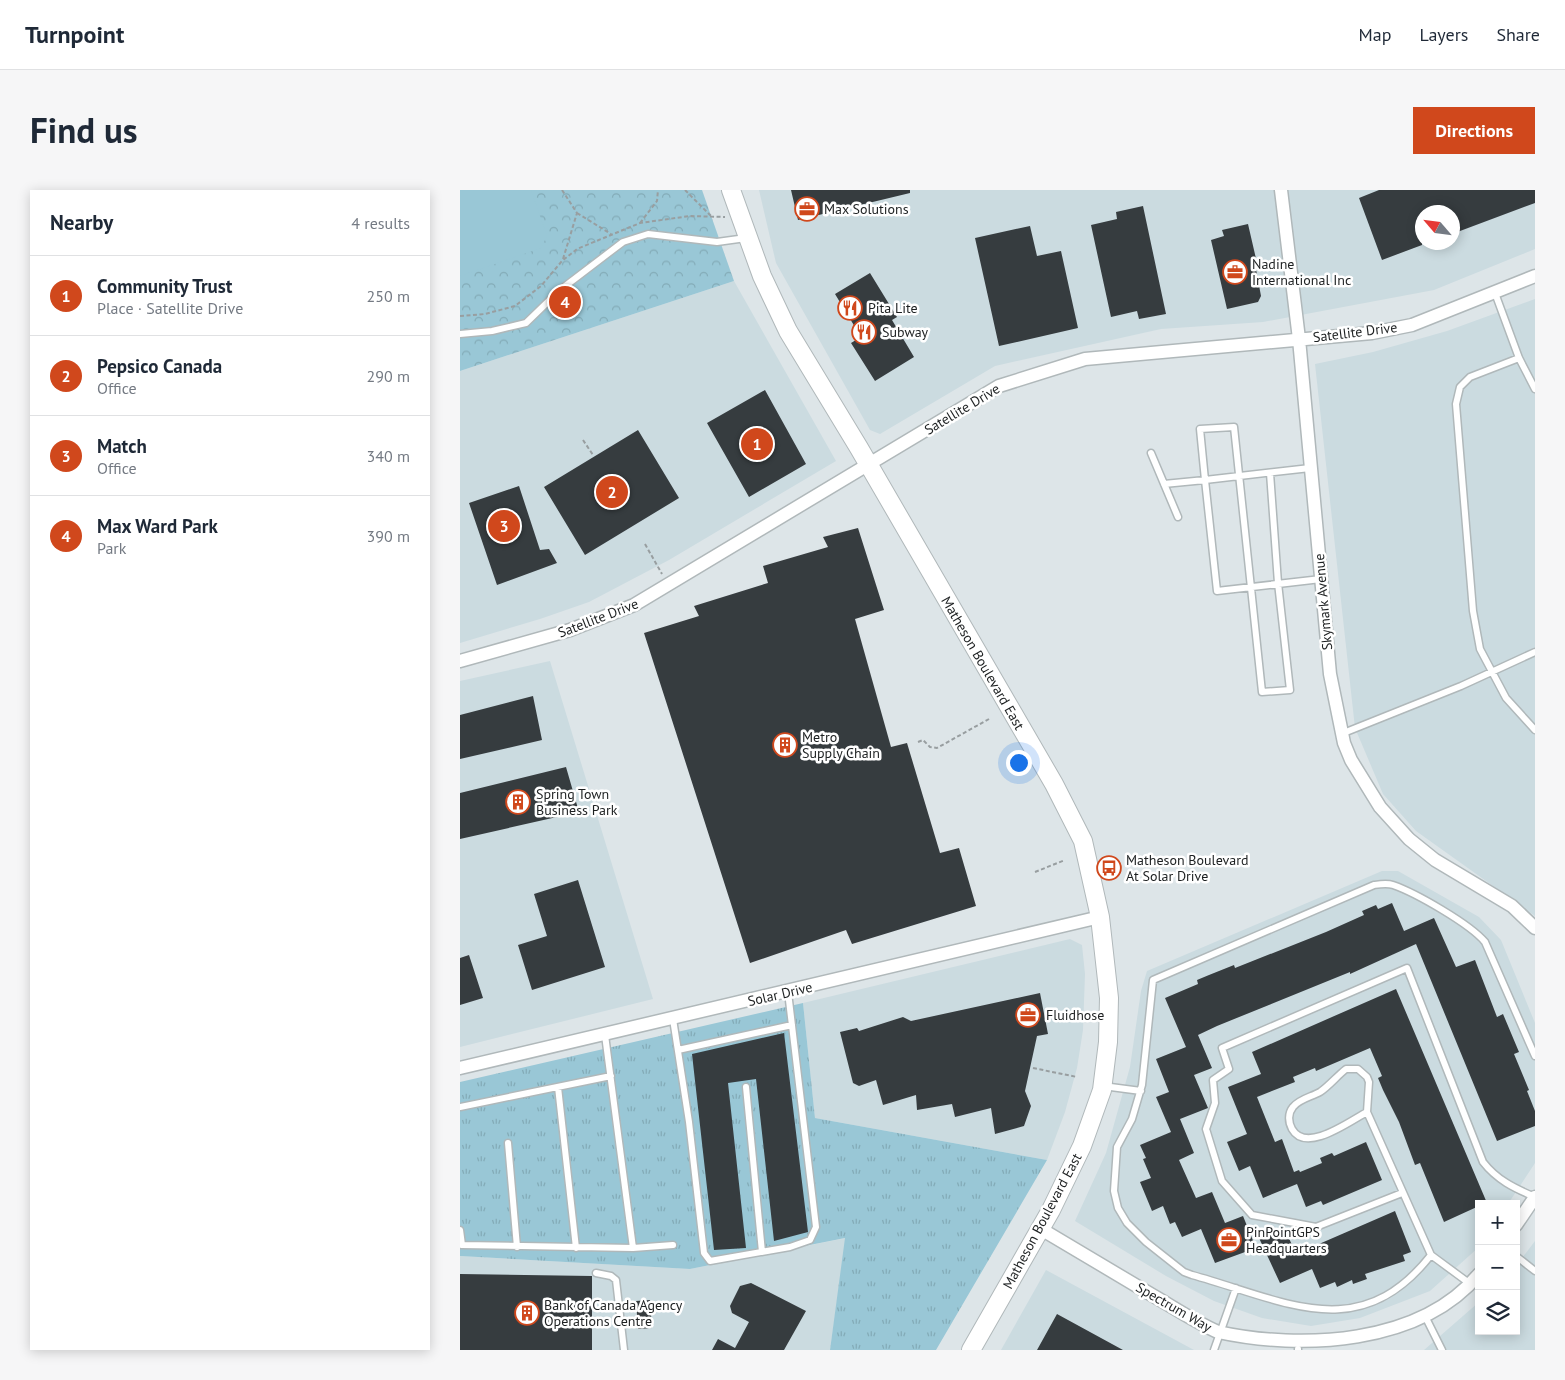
<!DOCTYPE html>
<html lang="en">
<head>
<meta charset="utf-8">
<style>
	:root { --surface:#fff; --page:#f6f6f7; --text:#1f2937; --muted:#747a83; --line:#e0e1e3; --accent:#d0481c }
	body { margin:0; font-family:"PT Sans",sans-serif; background:var(--page); color:var(--text) }
	.controls { position:absolute; right:15px; bottom:15px; display:grid; overflow:hidden; border-radius:0px; box-shadow:0 2px 12px #0003 }
	.controls button { width:45px; height:45px; display:grid; place-items:center; padding:0; border:0; border-bottom:1px solid var(--line); background:var(--surface); color:var(--text); font:25px sans-serif }
	.compass { position:absolute; left:955px; top:15px; width:45px; height:45px; border-radius:50%; background:var(--surface); box-shadow:0 2px 12px #0003; rotate:298deg }
	.you { position:absolute; left:558px; top:572px; width:18px; height:18px; margin:-12px; border:4px solid #fff; border-radius:50%; background:#1a73e8; box-shadow:0 0 0 8px #1a73e833 }
	.badge { display:grid; place-items:center; width:32px; height:32px; border-radius:50%; background:var(--accent); color:#fff; font-size:16px; font-weight:700 }
	.pin { position:absolute; translate:-50% -50%; border:2px solid #fff; box-shadow:0 1px 5px #0006 }
	.list { margin:0; padding:0; list-style:none }
	h2 { display:flex; justify-content:space-between; align-items:center; height:65px; margin:0; padding:0 20px; font-size:21px }
	h2 small { font-size:16px; font-weight:400; color:var(--muted) }
	.list li { display:grid; grid-template-columns:32px 1fr auto; gap:15px; align-items:center; box-sizing:border-box; height:80px; padding:0 20px; border-top:1px solid var(--line) }
	.list b { display:block; font-size:19px; white-space:nowrap }
	.list p { margin:0; font-size:16px; white-space:nowrap; color:var(--muted) }
	.list em { font-size:16px; font-style:normal; color:var(--muted) }
	.icon { flex:none; width:28px; height:28px; fill:none; stroke:currentColor; stroke-width:2; stroke-linecap:round; stroke-linejoin:round }
	.map { position:relative; flex:none; width:1075px; height:1160px; overflow:hidden; border-radius:0px }
	header { display:flex; align-items:center; gap:30px; box-sizing:border-box; height:70px; padding:0 25px; background:var(--surface); border-bottom:1px solid var(--line) }
	header strong { font-size:24px }
	nav { display:flex; gap:28px; margin-inline-start:auto; font-size:18px }
	.intro { display:flex; align-items:center; justify-content:space-between; box-sizing:border-box; height:120px; padding:0 30px }
	h1 { margin:0; font-size:35px }
	.button { padding:12px 22px; border-radius:0px; background:var(--accent); color:#fff; font-size:18px; font-weight:700 }
	main { display:flex; gap:30px; padding:0 30px }
	aside { flex:1; background:var(--surface); border-radius:0px; box-shadow:0 2px 12px #0003 }
	.map>svg:first-child { display:block }
</style>
</head>
<body>
<header>
<strong>Turnpoint</strong>
<nav><a>Map</a><a>Layers</a><a>Share</a></nav>
</header>
<div class="intro"><h1>Find us</h1><a class="button">Directions</a></div>
<main>
<aside>
<h2>Nearby<small>4 results</small></h2>
<ul class="list">
<li><span class="badge">1</span><div><b>Community Trust</b><p>Place · Satellite Drive</p></div><em>250 m</em></li>
<li><span class="badge">2</span><div><b>Pepsico Canada</b><p>Office</p></div><em>290 m</em></li>
<li><span class="badge">3</span><div><b>Match</b><p>Office</p></div><em>340 m</em></li>
<li><span class="badge">4</span><div><b>Max Ward Park</b><p>Park</p></div><em>390 m</em></li>
</ul>
</aside>
<div class="map">
<svg width="1075" height="1160" viewBox="0 0 1075 1160">
	<defs>
		<pattern id="grass-tufts" width="24" height="20" patternUnits="userSpaceOnUse" patternTransform="scale(1.25)"><rect width="24" height="20" fill="#99c7d6"/><path d="M3 7l-1-3M5 7V3M7 7l1-3M15 17l-1-3M17 17v-4M19 17l1-3" fill="none" stroke="#83abb7"/></pattern>
		<pattern id="park-crowns" width="20" height="18" patternUnits="userSpaceOnUse" patternTransform="scale(1.25)"><rect width="20" height="18" fill="#99c7d6"/><path d="M2 6a3 3 0 1 1 6 0M12 15a3 3 0 1 1 6 0" fill="none" stroke="#83abb7"/></pattern>
	</defs>
	<rect width="100%" height="100%" fill="#dde5e8"/>
	<!-- built -->
	<path fill="#cbdbe0" fill-rule="evenodd" d="M 299,0 L 1075,0 L 1075,59 L 974,100 L 803,132 L 701,139 L 535,176 L 420,244 L 410,240 L 316,73 ZM 962,22 L 992,22 L 992,52 L 962,52 Z
		M 274,91 L 376,271 L 209,370 L 129,412 L 80,429 L 0,453 L 0,181 Z
		M 1075,109 L 1075,726 L 956,641 L 923,604 L 895,538 L 855,174 L 913,162 L 987,141 Z
		M 90,471 L 193,809 L 0,857 L 0,491 Z
		M 922,681 L 938,681 L 1019,727 L 1041,750 L 1075,833 L 1075,973 L 1048,1014 L 1019,1014 L 1019,1057 L 970,1101 L 900,1128 L 851,1136 L 802,1128 L 754,1111 L 706,1086 L 615,1031 L 646,963 L 670,877 L 681,801 L 687,781 Z
		M 610,749 L 622,755 L 625,784 L 623,840 L 617,878 L 605,922 L 587,970 L 355,928 L 343,813 Z
		M 386,1048 L 370,1160 L 0,1160 L 0,1066 L 230,1079 Z
		M 1075,1051 L 1075,1160 L 964,1160 L 1019,1112 L 1019,1141 L 1056,1141 L 1056,1076 Z
		M 586,1080 L 734,1160 L 541,1160 Z"/>
	<!-- grass -->
	<path fill="url(#grass-tufts)" d="M 343,813 L 355,928 L 587,970 L 476,1160 L 370,1160 L 385,1048 L 230,1079 L 0,1066 L 0,892 Z"/>
	<!-- park -->
	<path fill="url(#park-crowns)" d="M 0,0 L 242,0 L 274,91 L 0,181 Z"/>
	<!-- pitch -->
	<path fill="#99c7d6" d="M 0,0 L 71,0 L 87,46 L 81,58 L 0,86 Z"/>
	<!-- building -->
	<path fill="#363c3f" d="M 331,0 L 450,0 L 450,3 L 338,30 Z
		M 919,0 L 1075,0 L 1075,13 L 992,44 L 992,22 L 962,22 L 962,55 L 922,70 L 899,8 Z
		M 683,16 L 706,124 L 679,129 L 677,121 L 651,127 L 631,35 L 657,29 L 656,22 Z
		M 788,34 L 797,73 L 795,74 L 801,106 L 798,112 L 767,119 L 751,50 L 764,46 L 762,40 Z
		M 570,36 L 577,66 L 601,61 L 618,138 L 539,156 L 515,48 Z
		M 410,83 L 437,127 L 432,130 L 454,167 L 415,191 L 391,153 L 401,147 L 375,104 Z
		M 305,200 L 346,274 L 289,307 L 247,233 Z
		M 178,240 L 219,308 L 125,365 L 84,297 Z
		M 59,296 L 80,360 L 89,359 L 97,373 L 37,395 L 9,313 Z
		M 398,338 L 424,420 L 395,429 L 431,557 L 447,553 L 480,663 L 499,658 L 516,716 L 392,754 L 386,740 L 290,773 L 184,443 L 239,426 L 234,416 L 308,393 L 303,376 L 368,357 L 363,347 Z
		M 73,506 L 82,550 L 0,569 L 0,525 Z
		M 106,577 L 119,622 L 0,649 L 0,603 Z
		M 118,690 L 145,777 L 72,800 L 58,755 L 87,746 L 74,704 Z
		M 932,713 L 944,741 L 974,728 L 996,777 L 1015,770 L 1037,827 L 1043,824 L 1059,862 L 1054,864 L 1069,900 L 1067,901 L 1075,921 L 1075,936 L 1037,951 L 956,754 L 890,784 L 890,782 L 757,836 L 738,845 L 752,878 L 734,885 L 748,918 L 720,929 L 734,963 L 719,970 L 736,1008 L 752,1002 L 765,1033 L 783,1026 L 796,1058 L 755,1073 L 741,1039 L 722,1047 L 715,1032 L 710,1034 L 703,1016 L 692,1021 L 680,992 L 691,988 L 683,969 L 686,968 L 680,955 L 711,942 L 696,907 L 709,902 L 696,869 L 726,857 L 705,808 L 738,794 L 737,790 L 749,785 L 774,775 L 775,778 L 866,742 L 904,725 L 902,721 L 916,715 L 918,719 Z
		M 9,765 L 23,808 L 0,815 L 0,768 Z
		M 936,799 L 1027,1013 L 1019,1014 L 1019,1016 L 984,1032 L 960,973 L 955,975 L 939,932 L 923,900 L 918,888 L 922,886 L 910,858 L 856,881 L 855,878 L 833,887 L 835,892 L 797,907 L 815,952 L 822,949 L 834,982 L 839,980 L 840,982 L 862,973 L 860,968 L 872,963 L 874,966 L 906,952 L 922,990 L 863,1015 L 861,1011 L 846,1017 L 837,994 L 803,1008 L 790,976 L 779,981 L 767,952 L 787,944 L 768,897 L 801,884 L 792,862 Z
		M 580,803 L 588,844 L 577,846 L 565,901 L 571,916 L 564,936 L 535,944 L 531,918 L 495,927 L 492,914 L 457,920 L 456,905 L 423,915 L 416,890 L 399,896 L 393,893 L 380,842 L 397,838 L 399,841 L 443,827 L 451,831 Z
		M 324,843 L 348,1042 L 314,1051 L 296,889 L 268,893 L 286,1058 L 254,1060 L 232,864 Z
		M 935,1021 L 951,1062 L 943,1065 L 945,1071 L 905,1084 L 907,1089 L 893,1094 L 892,1090 L 877,1097 L 875,1092 L 860,1098 L 852,1079 L 820,1093 L 799,1048 L 824,1037 L 836,1064 Z
		M 0,1084 L 132,1086 L 132,1160 L 0,1160 Z
		M 291,1093 L 346,1121 L 324,1160 L 252,1160 L 258,1149 L 275,1158 L 289,1132 L 272,1123 L 270,1116 L 280,1096 Z
		M 190,1110 L 192,1138 L 178,1139 L 176,1111 Z
		M 597,1124 L 663,1160 L 577,1160 Z"/>
	<g fill="none" stroke-linecap="round" stroke-linejoin="round">
		<!-- lane casing -->
		<g stroke="#b0b8ba" stroke-width="9">
			<path id="lane" d="M 1035,103 L 1059,168 L 1075,199
				M 0,144 L 32,141 L 66,133 L 100,100 L 163,52 L 188,44 L 257,52 L 286,48
				M 1059,168 L 1010,187 L 1000,197 L 996,214 L 1013,421 L 1020,459 L 1046,508 L 1075,540
				M 691,263 L 718,327
				M 850,278 L 745,290 L 757,401 L 861,389
				M 704,294 L 745,290 L 740,239 L 774,237 L 802,502 L 830,500 L 818,393 L 810,283
				M 881,544 L 1001,496 L 1075,462
				M 213,829 L 229,932 L 244,1063 L 250,1071 L 330,1057 L 350,1050 L 356,1037 L 328,802
				M 218,860 L 332,835
				M 643,896 L 681,901
				M 98,897 L 116,1058
				M 286,897 L 302,1062
				M 0,917 L 151,886
				M 907,922 C 890,931 846,964 832,939 C 828,932 828,923 833,917 C 839,909 851,907 860,902 C 869,896 877,886 886,879 L 898,879 L 907,887 L 909,892 L 907,922 L 971,1065 L 1009,1093
				M 48,953 L 57,1057
				M 942,1003 L 856,1037 L 792,1025 L 762,991 L 746,939 L 755,913 L 753,890 L 769,879 L 762,858 L 947,778 L 1023,972 C 1037,990 1054,998 1075,1007
				M 0,1040 L 2,1055 L 173,1058 L 145,845
				M 173,1058 L 213,1055
				M 971,1065 C 899,1157 824,1110 732,1085 L 724,1082 L 686,1052 L 667,1033 L 658,1018 L 654,1001 L 657,957 L 672,929 L 682,895 L 693,790 L 914,695 C 921,694 927,693 933,695 C 956,703 1010,734 1025,752 L 1075,866
				M 1056,1066 L 1075,1081
				M 136,1083 L 151,1086 L 156,1090 L 164,1160
				M 966,1128 L 982,1160
				M 754,1160 L 776,1098
				M 838,1160 L 838,1159"/>
		</g>
		<!-- street casing -->
		<g stroke="#b0b8ba" stroke-width="15">
			<path id="street" d="M 821,0 L 839,149 L 870,484 L 884,553 L 891,570 L 920,617 L 949,649 L 975,670 L 1052,716 L 1075,738
				M 0,471 L 110,440 L 174,415 L 539,196 L 625,169 L 912,143 L 952,135 L 1075,86
				M 0,878 L 640,727
				M 1056,1035 L 1075,1007
				M 581,1039 C 618,1061 655,1083 692,1105 C 713,1117 735,1132 758,1142 C 841,1160 960,1155 1019,1084"/>
		</g>
		<!-- secondary casing -->
		<g stroke="#b0b8ba" stroke-width="20">
			<path id="secondary" d="M 271,0 L 302,86 L 328,141 L 399,258 L 594,594 L 623,651 L 640,727 L 649,808 L 648,852 L 642,900 L 622,956 L 591,1020 L 511,1160"/>
		</g>
		<!-- path -->
		<path stroke="#989ea0" stroke-width="2" stroke-dasharray="4 2.5" stroke-linecap="butt" d="M 102,0 L 117,23 L 103,69
			M 225,0 L 251,26
			M 117,23 L 151,44
			M 180,33 L 197,11 L 198,0
			M 0,126 L 25,124 L 55,116 L 81,96 L 102,71 L 117,59 L 180,33 L 230,26 L 265,27
			M 123,250 L 133,265
			M 185,354 L 202,384
			M 458,552 L 463,550 L 470,557 L 477,558 L 529,529
			M 575,682 L 605,670
			M 573,878 L 617,887"/>
		<!-- lane -->
		<use href="#lane" stroke="#fff" stroke-width="6"/>
		<!-- street -->
		<use href="#street" stroke="#fff" stroke-width="12"/>
		<!-- secondary -->
		<use href="#secondary" stroke="#fff" stroke-width="18"/>
	</g>
	<!-- icons -->
	<defs>
		<g id="office-ring" transform="scale(1.25)"><circle r="9.5" fill="#fff" stroke="#d0481c" stroke-width="1.5"/><path d="M-6-3h4V-5.5h4V-3h4V5H-6ZM-1-4.5V-3h2v-1.5ZM-6 0V1H6V0Z" fill="#d0481c"/></g>
		<g id="restaurant-ring" transform="scale(1.25)"><circle r="9.5" fill="#fff" stroke="#d0481c" stroke-width="1.5"/><path d="M-5-6h1v4h1v-4h1v4h1v-4h1v5L-1.5 .5V6h-2V.5L-5-1ZM5-6V6H3V1.5H1.5Q1.5-4 5-6Z" fill="#d0481c"/></g>
		<g id="building-ring" transform="scale(1.25)"><circle r="9.5" fill="#fff" stroke="#d0481c" stroke-width="1.5"/><path d="M-4-6H4V6H1V3H-1V6H-4ZM-2.5-4.3h1.7v1.8h-1.7ZM.8-4.3h1.7v1.8H.8ZM-2.5-1h1.7V.8h-1.7ZM.8-1h1.7V.8H.8Z" fill="#d0481c"/></g>
		<g id="bus-ring" transform="scale(1.25)"><circle r="9.5" fill="#fff" stroke="#d0481c" stroke-width="1.5"/><path d="M-5-6H5V4H4V6H2V4H-2V6H-4V4H-5ZM-3.5-4V0h7V-4ZM-3.5 1.2v1.5H-2V1.2ZM2 1.2v1.5H3.5V1.2Z" fill="#d0481c"/></g>
	</defs>
	<g fill-rule="evenodd">
		<use href="#office-ring" x="347" y="19"/>
		<use href="#office-ring" x="775" y="82"/>
		<use href="#restaurant-ring" x="390" y="118"/>
		<use href="#restaurant-ring" x="404" y="142"/>
		<use href="#building-ring" x="325" y="555"/>
		<use href="#building-ring" x="58" y="612"/>
		<use href="#bus-ring" x="649" y="678"/>
		<use href="#office-ring" x="568" y="825"/>
		<use href="#office-ring" x="769" y="1050"/>
		<use href="#building-ring" x="67" y="1123"/>
	</g>
	<g text-anchor="middle" dominant-baseline="central" stroke-width="5" stroke-linejoin="round" paint-order="stroke">
		<!-- poi labels -->
		<g font-size="14" fill="#1d2021" stroke="#fff" text-anchor="start">
			<text x="364" y="19">Max Solutions</text>
			<text x="792" y="74">Nadine<tspan x="792" dy="16">International Inc</tspan></text>
			<text x="408" y="118">Pita Lite</text>
			<text x="422" y="142">Subway</text>
			<text x="342" y="547">Metro<tspan x="342" dy="16">Supply Chain</tspan></text>
			<text x="76" y="604">Spring Town<tspan x="76" dy="16">Business Park</tspan></text>
			<text x="666" y="670">Matheson Boulevard<tspan x="666" dy="16">At Solar Drive</tspan></text>
			<text x="586" y="825">Fluidhose</text>
			<text x="786" y="1042">PinPointGPS<tspan x="786" dy="16">Headquarters</tspan></text>
			<text x="84" y="1115">Bank of Canada Agency<tspan x="84" dy="16">Operations Centre</tspan></text>
		</g>
		<!-- street labels -->
		<g font-size="14" fill="#1d2021" stroke="#fff">
			<text transform="translate(895 142) rotate(-7)">Satellite Drive</text>
			<text transform="translate(502 219) rotate(-31)">Satellite Drive</text>
			<text transform="translate(863 412) rotate(-95)">Skymark Avenue</text>
			<text transform="translate(138 428) rotate(-21)">Satellite Drive</text>
			<text transform="translate(523 473) rotate(60)">Matheson Boulevard East</text>
			<text transform="translate(320 804) rotate(-13)">Solar Drive</text>
			<text transform="translate(582 1031) rotate(-62)">Matheson Boulevard East</text>
			<text transform="translate(714 1117) rotate(30)">Spectrum Way</text>
		</g>
	</g>
</svg>
<div class="controls">
<button>+</button>
<button>−</button>
<button><svg class="icon" aria-label="layers" viewBox="0 0 24 24"><path d="M12 4l9 5-9 5-9-5zM3 14l9 5 9-5"/></svg></button>
</div>
<svg class="compass" viewBox="-18 -18 36 36"><path d="M0-13l5 13h-10z" fill="#e53935"/><path d="M0 13l5-13h-10z" fill="#747a83"/></svg>
<div class="you"></div>
<div class="pin badge" style="left:297px;top:254px">1</div>
<div class="pin badge" style="left:152px;top:302px">2</div>
<div class="pin badge" style="left:44px;top:336px">3</div>
<div class="pin badge" style="left:105px;top:112px">4</div>
</div>
</main>
</body>
</html>
